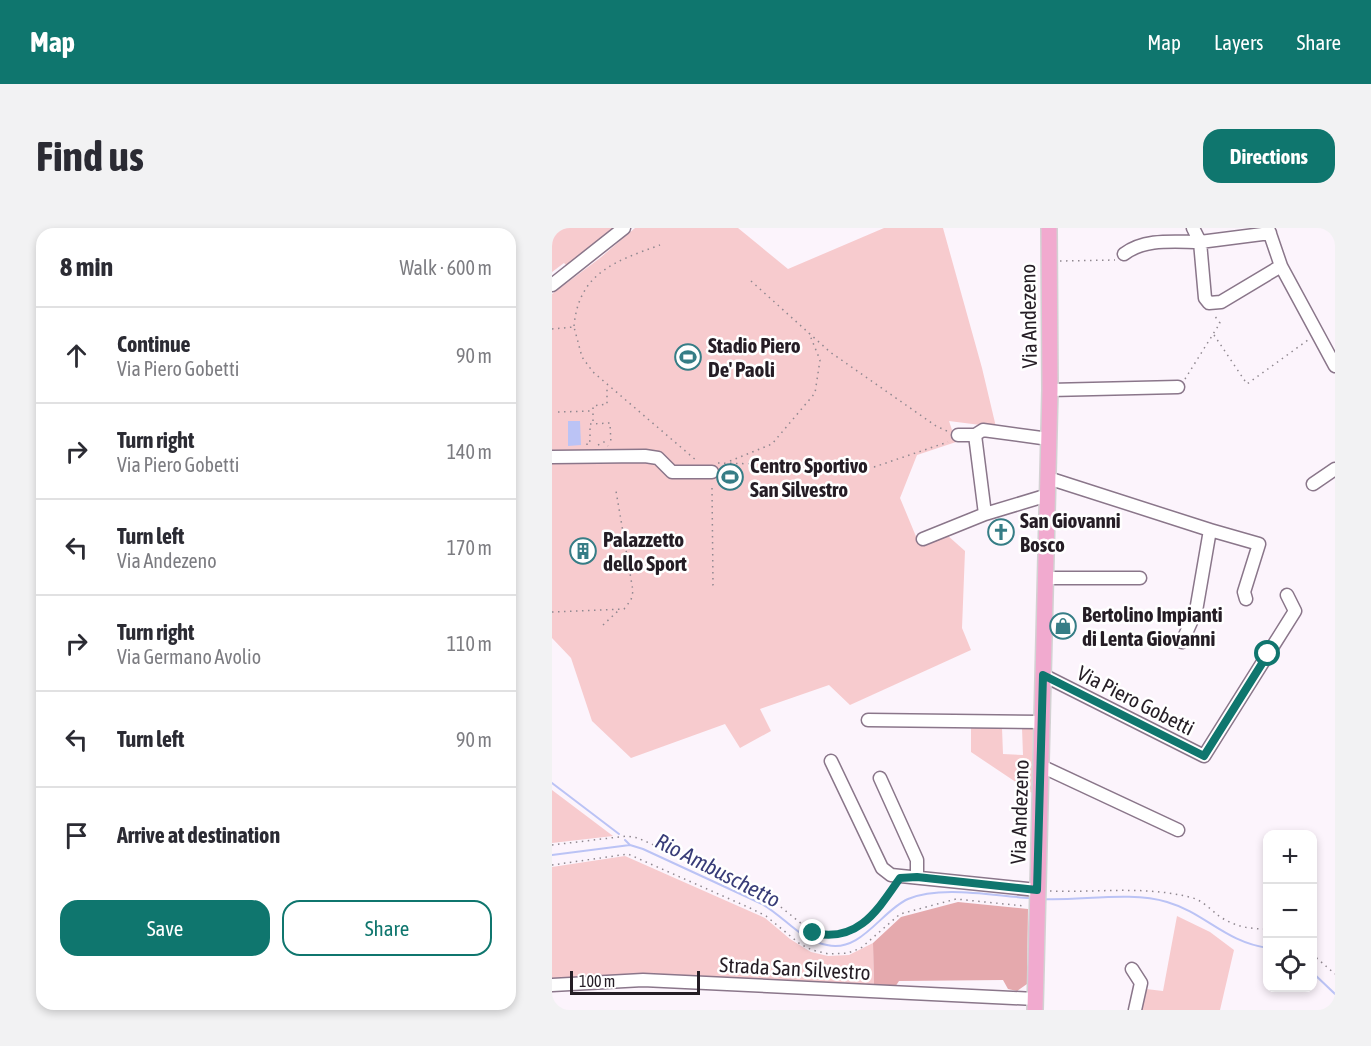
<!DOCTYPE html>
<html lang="en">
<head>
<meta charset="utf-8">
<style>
	:root { --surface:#fff; --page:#f2f2f3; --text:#2b2b33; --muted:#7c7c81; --line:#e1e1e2; --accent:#0f766e }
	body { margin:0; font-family:"Asap Condensed",sans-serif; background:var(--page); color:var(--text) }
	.controls { position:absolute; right:18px; bottom:18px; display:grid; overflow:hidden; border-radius:12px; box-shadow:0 3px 9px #0003 }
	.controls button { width:54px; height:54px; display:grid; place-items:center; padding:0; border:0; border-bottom:2px solid var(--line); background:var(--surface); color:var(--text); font:30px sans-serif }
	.scale { position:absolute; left:18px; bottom:15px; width:130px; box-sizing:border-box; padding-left:6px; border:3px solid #251d25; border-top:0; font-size:16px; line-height:21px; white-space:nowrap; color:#251d25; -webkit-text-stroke:4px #fff; paint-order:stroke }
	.stop { position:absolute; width:18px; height:18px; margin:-14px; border:4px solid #0f766e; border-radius:50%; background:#fff }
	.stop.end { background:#0f766e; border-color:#fff; box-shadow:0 2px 6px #0008 }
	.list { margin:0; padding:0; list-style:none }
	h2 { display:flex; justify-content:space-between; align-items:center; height:78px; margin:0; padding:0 24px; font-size:26px }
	h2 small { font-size:20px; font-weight:400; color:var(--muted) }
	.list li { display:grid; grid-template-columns:39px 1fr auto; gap:18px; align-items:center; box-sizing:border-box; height:96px; padding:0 24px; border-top:2px solid var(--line) }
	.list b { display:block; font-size:22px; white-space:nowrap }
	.list p { margin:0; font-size:20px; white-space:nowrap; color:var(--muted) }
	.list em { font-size:20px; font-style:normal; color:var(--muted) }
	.actions { display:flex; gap:12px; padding:18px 24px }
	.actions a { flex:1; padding:14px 0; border:2px solid var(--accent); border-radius:18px; text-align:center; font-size:21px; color:var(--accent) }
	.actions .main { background:var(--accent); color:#fff }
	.icon { flex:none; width:33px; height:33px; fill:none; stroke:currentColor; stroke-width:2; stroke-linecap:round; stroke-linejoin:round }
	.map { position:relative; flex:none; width:783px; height:782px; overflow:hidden; border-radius:18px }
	header { display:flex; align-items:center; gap:36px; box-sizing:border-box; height:84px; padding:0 30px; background:var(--accent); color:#fff }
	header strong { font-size:28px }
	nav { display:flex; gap:33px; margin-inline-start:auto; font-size:21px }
	.intro { display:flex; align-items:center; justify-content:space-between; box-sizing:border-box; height:144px; padding:0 36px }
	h1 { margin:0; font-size:42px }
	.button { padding:15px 27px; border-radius:18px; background:var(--accent); color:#fff; font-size:21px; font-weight:700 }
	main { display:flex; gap:36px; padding:0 36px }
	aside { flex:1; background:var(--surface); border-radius:18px; box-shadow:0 3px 9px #0003 }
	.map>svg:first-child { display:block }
</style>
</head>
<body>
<header>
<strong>Map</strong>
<nav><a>Map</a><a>Layers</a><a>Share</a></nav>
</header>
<div class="intro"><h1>Find us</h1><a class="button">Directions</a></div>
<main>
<aside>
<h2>8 min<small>Walk · 600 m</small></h2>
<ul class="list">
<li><svg class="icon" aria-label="ahead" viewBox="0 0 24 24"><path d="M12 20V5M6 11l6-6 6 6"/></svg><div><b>Continue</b><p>Via Piero Gobetti</p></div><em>90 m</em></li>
<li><svg class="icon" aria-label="right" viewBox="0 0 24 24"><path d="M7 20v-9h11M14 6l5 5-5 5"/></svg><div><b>Turn right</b><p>Via Piero Gobetti</p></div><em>140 m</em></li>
<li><svg class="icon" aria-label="left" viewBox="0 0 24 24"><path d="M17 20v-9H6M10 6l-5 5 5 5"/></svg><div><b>Turn left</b><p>Via Andezeno</p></div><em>170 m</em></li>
<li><svg class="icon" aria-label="right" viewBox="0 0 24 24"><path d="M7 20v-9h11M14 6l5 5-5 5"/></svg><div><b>Turn right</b><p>Via Germano Avolio</p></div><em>110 m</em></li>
<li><svg class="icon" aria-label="left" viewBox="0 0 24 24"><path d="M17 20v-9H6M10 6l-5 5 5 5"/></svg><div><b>Turn left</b></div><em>90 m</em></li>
<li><svg class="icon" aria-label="arrive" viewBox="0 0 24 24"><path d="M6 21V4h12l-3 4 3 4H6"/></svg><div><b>Arrive at destination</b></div></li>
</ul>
<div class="actions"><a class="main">Save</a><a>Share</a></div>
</aside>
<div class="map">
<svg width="783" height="782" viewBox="0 0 783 782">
	<rect width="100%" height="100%" fill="#fcf4fc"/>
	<!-- green -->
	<path fill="#f7cbce" d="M 0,0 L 67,0 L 17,40 L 12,35 L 0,44 Z
		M 83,0 L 186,0 L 236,41 L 332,0 L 391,0 L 430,140 L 444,199 L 397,193 L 404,214 L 365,227 L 348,270 L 368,318 L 395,307 L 413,323 L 410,400 L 419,422 L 298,477 L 277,457 L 208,481 L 219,503 L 188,520 L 173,496 L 79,530 L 40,493 L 19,430 L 0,410 L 0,66 L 48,30 Z
		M 419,499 L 450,500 L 451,526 L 471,527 L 470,500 L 481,499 L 480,565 L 419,524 Z
		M 0,562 L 61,608 L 0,615 Z
		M 73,628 L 213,690 L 238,711 L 259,724 L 276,728 L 297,727 L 321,715 L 322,759 L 0,752 L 0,639 Z
		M 625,688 L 658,704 L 682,722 L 668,782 L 589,782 L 594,761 L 611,763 Z"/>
	<!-- forest -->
	<path fill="#e5a9ad" d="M 406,674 L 476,681 L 475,756 L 465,763 L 456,761 L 451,752 L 347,753 L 343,759 L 322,759 L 321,715 L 349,689 Z"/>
	<!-- water -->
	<path fill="#bbc3f5" d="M 16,193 L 28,193 L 29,217 L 16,218 Z"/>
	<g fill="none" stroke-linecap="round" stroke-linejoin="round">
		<!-- stream -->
		<path stroke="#bbc3f5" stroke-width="2" d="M 0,555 L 67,606
			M 73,612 L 78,617
			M 0,627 L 78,617 L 91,621 L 210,676 C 233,689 248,712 275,717 C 309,725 329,683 356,671 C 389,657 442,668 478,670
			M 490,671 C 529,673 579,663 615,674 C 653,685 673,714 716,720
			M 760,744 L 783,766"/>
		<!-- minor casing -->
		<g stroke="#8a768a" stroke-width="15">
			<path id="minor" d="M 716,0 L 729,38 L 783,138
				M 718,5 L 648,14 L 653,70 L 657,75 L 669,74 L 729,38
				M 572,26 C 593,10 622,14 648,14 L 641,0
				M 0,57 L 72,0
				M 498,162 L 626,159
				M 406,207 L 423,207
				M 0,229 L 93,228 L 106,230 L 120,244 L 160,244
				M 496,250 L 658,302 L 644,383 L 630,414
				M 761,256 L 783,241
				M 496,267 L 433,286 L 423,207 L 431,202 L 497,211
				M 658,302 L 707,316 L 692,364 L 694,371
				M 371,311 L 433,286
				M 493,350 L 588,350
				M 491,447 L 652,528 L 743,383 L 735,367
				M 316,492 L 491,494
				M 279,533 L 330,640 L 339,647 L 485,662
				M 489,538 L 626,602
				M 328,550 L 365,632 L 365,649
				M 580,741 L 589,755 L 583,782
				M 0,757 L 91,752 L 483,771"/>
		</g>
		<!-- major casing -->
		<g stroke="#d3d2d3" stroke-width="18">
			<path id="major" d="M 483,782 L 498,162 L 497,0"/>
		</g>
		<!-- path -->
		<path stroke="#908890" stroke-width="1.5" stroke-dasharray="1.5 4.5" stroke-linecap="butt" d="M 508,33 L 563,32
			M 199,53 L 278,124 L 384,198 L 395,203
			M 22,98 C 27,44 64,33 108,17
			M 0,101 L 22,99 L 30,129 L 41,144 L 145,233
			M 662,107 L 695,156 L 756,112
			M 633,151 L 668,95 L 662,87
			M 6,184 L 40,183
			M 41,193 L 41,178 L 55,176 L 55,160
			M 35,217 L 35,213 L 38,213 L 38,196 L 58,195 L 59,216
			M 46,217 L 52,214 L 56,218
			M 178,233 L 220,216 L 263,165 L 268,132 L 257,105
			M 166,235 L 322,239 L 396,214
			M 160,260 L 161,357 L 164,361
			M 0,384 L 72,381 L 79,372 L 81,363 L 64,263
			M 51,397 L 67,382
			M 0,617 L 75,608 L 86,610 L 214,667 L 261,705 L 279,709 L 304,700 L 318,689 L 342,658
			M 0,637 L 76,626 L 198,680 L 214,688 L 248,716 L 260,722 L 277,726 L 296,725 L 309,720 L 348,686 L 404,671 L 472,678
			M 498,663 C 546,665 593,657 641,670 C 651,673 659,682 667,688 C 683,699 698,701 716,701
			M 760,726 L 783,746"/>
		<!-- minor -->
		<use href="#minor" stroke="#fff" stroke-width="12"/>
		<!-- major -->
		<use href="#major" stroke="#f1aacf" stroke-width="15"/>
	</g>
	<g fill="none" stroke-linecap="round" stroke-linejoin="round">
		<!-- route -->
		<path stroke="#0f766e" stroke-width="8" d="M 261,705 C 306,715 325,683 348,650 L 365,649 L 485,662 L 491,447 L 652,528 L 716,426"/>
	</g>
	<!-- icons -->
	<defs>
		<g id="stadium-ring" transform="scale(1.35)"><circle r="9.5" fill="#fff" stroke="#367d86" stroke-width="1.5"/><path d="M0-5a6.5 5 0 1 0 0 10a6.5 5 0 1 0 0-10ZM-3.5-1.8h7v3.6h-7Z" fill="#367d86"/></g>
		<g id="church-ring" transform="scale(1.35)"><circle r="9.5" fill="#fff" stroke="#367d86" stroke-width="1.5"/><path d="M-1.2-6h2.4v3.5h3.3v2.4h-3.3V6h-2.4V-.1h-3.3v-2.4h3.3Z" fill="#367d86"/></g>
		<g id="building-ring" transform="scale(1.35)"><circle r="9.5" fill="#fff" stroke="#367d86" stroke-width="1.5"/><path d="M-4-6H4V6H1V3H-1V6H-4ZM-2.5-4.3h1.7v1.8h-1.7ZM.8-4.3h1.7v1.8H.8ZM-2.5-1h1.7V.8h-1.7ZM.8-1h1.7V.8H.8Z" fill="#367d86"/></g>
		<g id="shop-ring" transform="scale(1.35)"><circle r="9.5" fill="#fff" stroke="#367d86" stroke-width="1.5"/><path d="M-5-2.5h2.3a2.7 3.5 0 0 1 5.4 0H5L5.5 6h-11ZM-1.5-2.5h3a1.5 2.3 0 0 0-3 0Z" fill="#367d86"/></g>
	</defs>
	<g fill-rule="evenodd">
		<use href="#stadium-ring" x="136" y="129"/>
		<use href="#stadium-ring" x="178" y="249"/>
		<use href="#church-ring" x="449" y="304"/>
		<use href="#building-ring" x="31" y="323"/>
		<use href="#shop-ring" x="511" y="398"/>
	</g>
	<g text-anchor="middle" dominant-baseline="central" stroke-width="5" stroke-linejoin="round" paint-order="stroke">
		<!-- street labels -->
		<g font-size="21" fill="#251d25" stroke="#fff">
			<text transform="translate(476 88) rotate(-91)">Via Andezeno</text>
			<text transform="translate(584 472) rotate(27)">Via Piero Gobetti</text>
			<text transform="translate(467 584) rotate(-88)">Via Andezeno</text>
			<text transform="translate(243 740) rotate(3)">Strada San Silvestro</text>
		</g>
		<!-- poi labels -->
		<g font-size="21" font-weight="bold" fill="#251d25" stroke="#fff" text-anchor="start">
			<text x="156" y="117">Stadio Piero<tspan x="156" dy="24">De' Paoli</tspan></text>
			<text x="198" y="237">Centro Sportivo<tspan x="198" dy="24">San Silvestro</tspan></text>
			<text x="468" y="292">San Giovanni<tspan x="468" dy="24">Bosco</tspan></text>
			<text x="51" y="311">Palazzetto<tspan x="51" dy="24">dello Sport</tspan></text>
			<text x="530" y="386">Bertolino Impianti<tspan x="530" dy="24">di Lenta Giovanni</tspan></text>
		</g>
		<!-- water labels -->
		<g font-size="22" font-style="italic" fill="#383c78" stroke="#fff">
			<text transform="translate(166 642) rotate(27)">Rio Ambuschetto</text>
		</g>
	</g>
</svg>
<div class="controls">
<button>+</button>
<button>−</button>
<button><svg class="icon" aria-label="locate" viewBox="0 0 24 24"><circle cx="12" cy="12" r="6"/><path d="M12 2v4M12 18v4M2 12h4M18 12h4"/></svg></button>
</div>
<div class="scale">100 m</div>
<div class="stop" style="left:716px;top:426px"></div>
<div class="stop end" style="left:261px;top:705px"></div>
</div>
</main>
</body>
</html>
